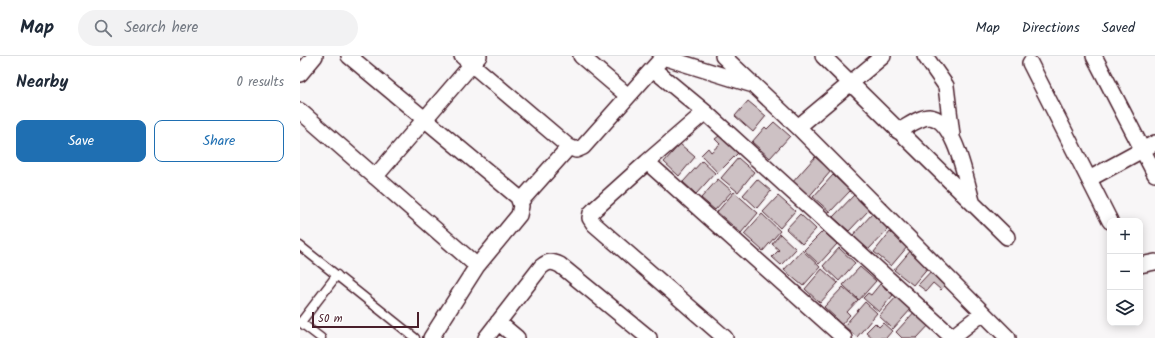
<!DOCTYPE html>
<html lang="en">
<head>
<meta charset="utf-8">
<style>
	:root { --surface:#fff; --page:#f2f2f3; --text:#1f2937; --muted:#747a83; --line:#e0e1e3; --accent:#1f6fb2 }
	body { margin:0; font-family:Kalam,sans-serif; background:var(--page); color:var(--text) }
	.controls { position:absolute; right:12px; bottom:12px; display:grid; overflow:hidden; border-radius:8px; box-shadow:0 2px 10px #0003 }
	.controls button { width:36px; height:36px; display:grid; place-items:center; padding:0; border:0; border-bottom:1px solid var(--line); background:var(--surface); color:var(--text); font:20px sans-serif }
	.scale { position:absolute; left:12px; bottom:10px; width:107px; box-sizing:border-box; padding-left:4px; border:2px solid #4a1f2b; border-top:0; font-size:11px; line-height:14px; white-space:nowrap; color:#4a1f2b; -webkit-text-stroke:3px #fff; paint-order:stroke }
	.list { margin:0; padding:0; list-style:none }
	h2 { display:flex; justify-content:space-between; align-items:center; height:52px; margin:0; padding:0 16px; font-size:17px }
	h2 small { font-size:13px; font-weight:400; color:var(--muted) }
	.actions { display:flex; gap:8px; padding:12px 16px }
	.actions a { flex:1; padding:9px 0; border:1px solid var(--accent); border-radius:8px; text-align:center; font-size:14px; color:var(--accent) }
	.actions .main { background:var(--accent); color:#fff }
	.icon { flex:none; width:22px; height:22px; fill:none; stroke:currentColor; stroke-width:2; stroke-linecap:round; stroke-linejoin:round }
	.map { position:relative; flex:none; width:855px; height:282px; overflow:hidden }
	header { display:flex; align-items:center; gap:24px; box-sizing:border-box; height:56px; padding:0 20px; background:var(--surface); border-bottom:1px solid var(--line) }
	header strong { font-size:19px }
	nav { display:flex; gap:22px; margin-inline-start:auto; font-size:14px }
	.search { width:280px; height:36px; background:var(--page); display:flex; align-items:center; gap:10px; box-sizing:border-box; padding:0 14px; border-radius:22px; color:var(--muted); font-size:15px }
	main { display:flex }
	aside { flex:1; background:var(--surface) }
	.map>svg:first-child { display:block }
</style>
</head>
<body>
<header>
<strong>Map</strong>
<div class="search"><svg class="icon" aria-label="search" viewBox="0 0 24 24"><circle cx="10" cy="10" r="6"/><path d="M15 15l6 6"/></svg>Search here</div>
<nav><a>Map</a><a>Directions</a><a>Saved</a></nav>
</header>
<main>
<aside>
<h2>Nearby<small>0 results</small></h2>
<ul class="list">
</ul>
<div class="actions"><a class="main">Save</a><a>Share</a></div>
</aside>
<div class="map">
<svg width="855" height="282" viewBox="0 0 855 282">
	<rect width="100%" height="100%" fill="#f8f6f7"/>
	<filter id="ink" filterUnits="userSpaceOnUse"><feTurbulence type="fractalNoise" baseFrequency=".025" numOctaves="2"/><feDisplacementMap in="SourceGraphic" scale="8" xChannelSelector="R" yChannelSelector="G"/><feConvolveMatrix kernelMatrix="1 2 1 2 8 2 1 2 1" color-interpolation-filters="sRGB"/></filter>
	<g filter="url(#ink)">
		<!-- building -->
		<path fill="#cdc1c4" stroke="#4a1f2b" d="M 448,45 L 466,60 L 453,76 L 435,60 Z
			M 474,66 L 490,80 L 470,102 L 452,86 L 465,71 L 467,73 Z
			M 423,77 L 440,95 L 418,117 L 401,99 L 408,92 L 411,96 L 420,88 L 415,83 Z
			M 380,88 L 395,101 L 379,120 L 364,106 Z
			M 515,101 L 531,115 L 507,143 L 491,128 Z
			M 438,102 L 454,116 L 438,136 L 421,122 Z
			M 402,105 L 415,117 L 396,138 L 383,126 Z
			M 533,119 L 550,135 L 530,156 L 513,141 Z
			M 418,123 L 432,135 L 415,154 L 401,142 Z
			M 457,123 L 471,135 L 457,152 L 443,139 Z
			M 434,136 L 458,157 L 441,177 L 417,156 Z
			M 554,139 L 569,154 L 549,175 L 533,161 Z
			M 478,140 L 495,155 L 480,172 L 463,156 Z
			M 462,158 L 480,175 L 463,195 L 444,178 Z
			M 500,158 L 516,173 L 502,188 L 486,173 Z
			M 572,158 L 588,173 L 568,194 L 553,179 Z
			M 523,175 L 537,188 L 519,208 L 504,194 Z
			M 590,176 L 608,190 L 591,210 L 574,196 Z
			M 480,178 L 496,193 L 481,209 L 472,201 L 479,194 L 472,188 Z
			M 539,192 L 555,207 L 539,225 L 523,210 Z
			M 612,193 L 630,209 L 613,229 L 594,214 Z
			M 502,194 L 520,211 L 503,230 L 484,214 Z
			M 560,211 L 576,225 L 559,244 L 543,229 Z
			M 634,212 L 640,217 L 636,222 L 645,230 L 641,234 L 633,227 L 626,235 L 618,229 Z
			M 522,213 L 538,227 L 520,247 L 505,233 Z
			M 580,228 L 593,239 L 579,256 L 563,242 L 568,237 L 571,239 Z
			M 543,231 L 558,244 L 547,256 L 550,259 L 540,270 L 535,266 L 537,263 L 524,251 Z
			M 598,239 L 612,252 L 593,273 L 579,260 Z
			M 565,246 L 577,257 L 557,281 L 544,270 Z
			M 617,253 L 632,266 L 617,282 L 602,282 L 596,276 Z
			M 575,267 L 579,271 L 583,267 L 592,275 L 586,282 L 573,282 L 566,276 Z"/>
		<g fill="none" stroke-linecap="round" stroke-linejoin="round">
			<!-- service casing -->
			<g stroke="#4a1f2b" stroke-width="11">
				<path id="service" d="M 0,190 L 115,282
					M 0,266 L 21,282
					M 1,266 L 37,219"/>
			</g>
			<!-- minor casing -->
			<g stroke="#4a1f2b" stroke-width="18">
				<path id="minor" d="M 49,0 L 218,141 L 221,150 L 219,159 L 177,210 L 131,282
					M 162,0 L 269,91 L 276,94 L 283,91 L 364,0
					M 281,0 L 328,40
					M 423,0 L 498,71 L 708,282
					M 523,0 L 707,181
					M 625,0 L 646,30 L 652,79
					M 794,0 L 855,118
					M 363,1 L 450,28
					M 730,7 L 810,165
					M 353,13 L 405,56 L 652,281
					M 0,18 L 15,0
					M 0,55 L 177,210
					M 405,56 L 347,106 L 296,152 L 291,157 L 290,162 L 294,168 L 425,282
					M 498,71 L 583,0
					M 598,75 C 607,71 620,61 629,61 C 655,62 666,125 672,145
					M 347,106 L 544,282
					M 75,121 L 179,0
					M 789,123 L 855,87
					M 221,150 L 220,146 L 269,91
					M 840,209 L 855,206
					M 198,266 L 217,282
					M 186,282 L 241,211 C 248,205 252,205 260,209 L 349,282
					M 651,282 L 683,257"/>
			</g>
			<!-- service -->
			<use href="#service" stroke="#fff" stroke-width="8"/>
			<!-- minor -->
			<use href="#minor" stroke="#fff" stroke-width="15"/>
		</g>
	</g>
</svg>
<div class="controls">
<button>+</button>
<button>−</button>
<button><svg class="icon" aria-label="layers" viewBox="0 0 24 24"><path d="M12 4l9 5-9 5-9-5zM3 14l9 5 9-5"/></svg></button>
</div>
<div class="scale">50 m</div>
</div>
</main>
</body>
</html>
